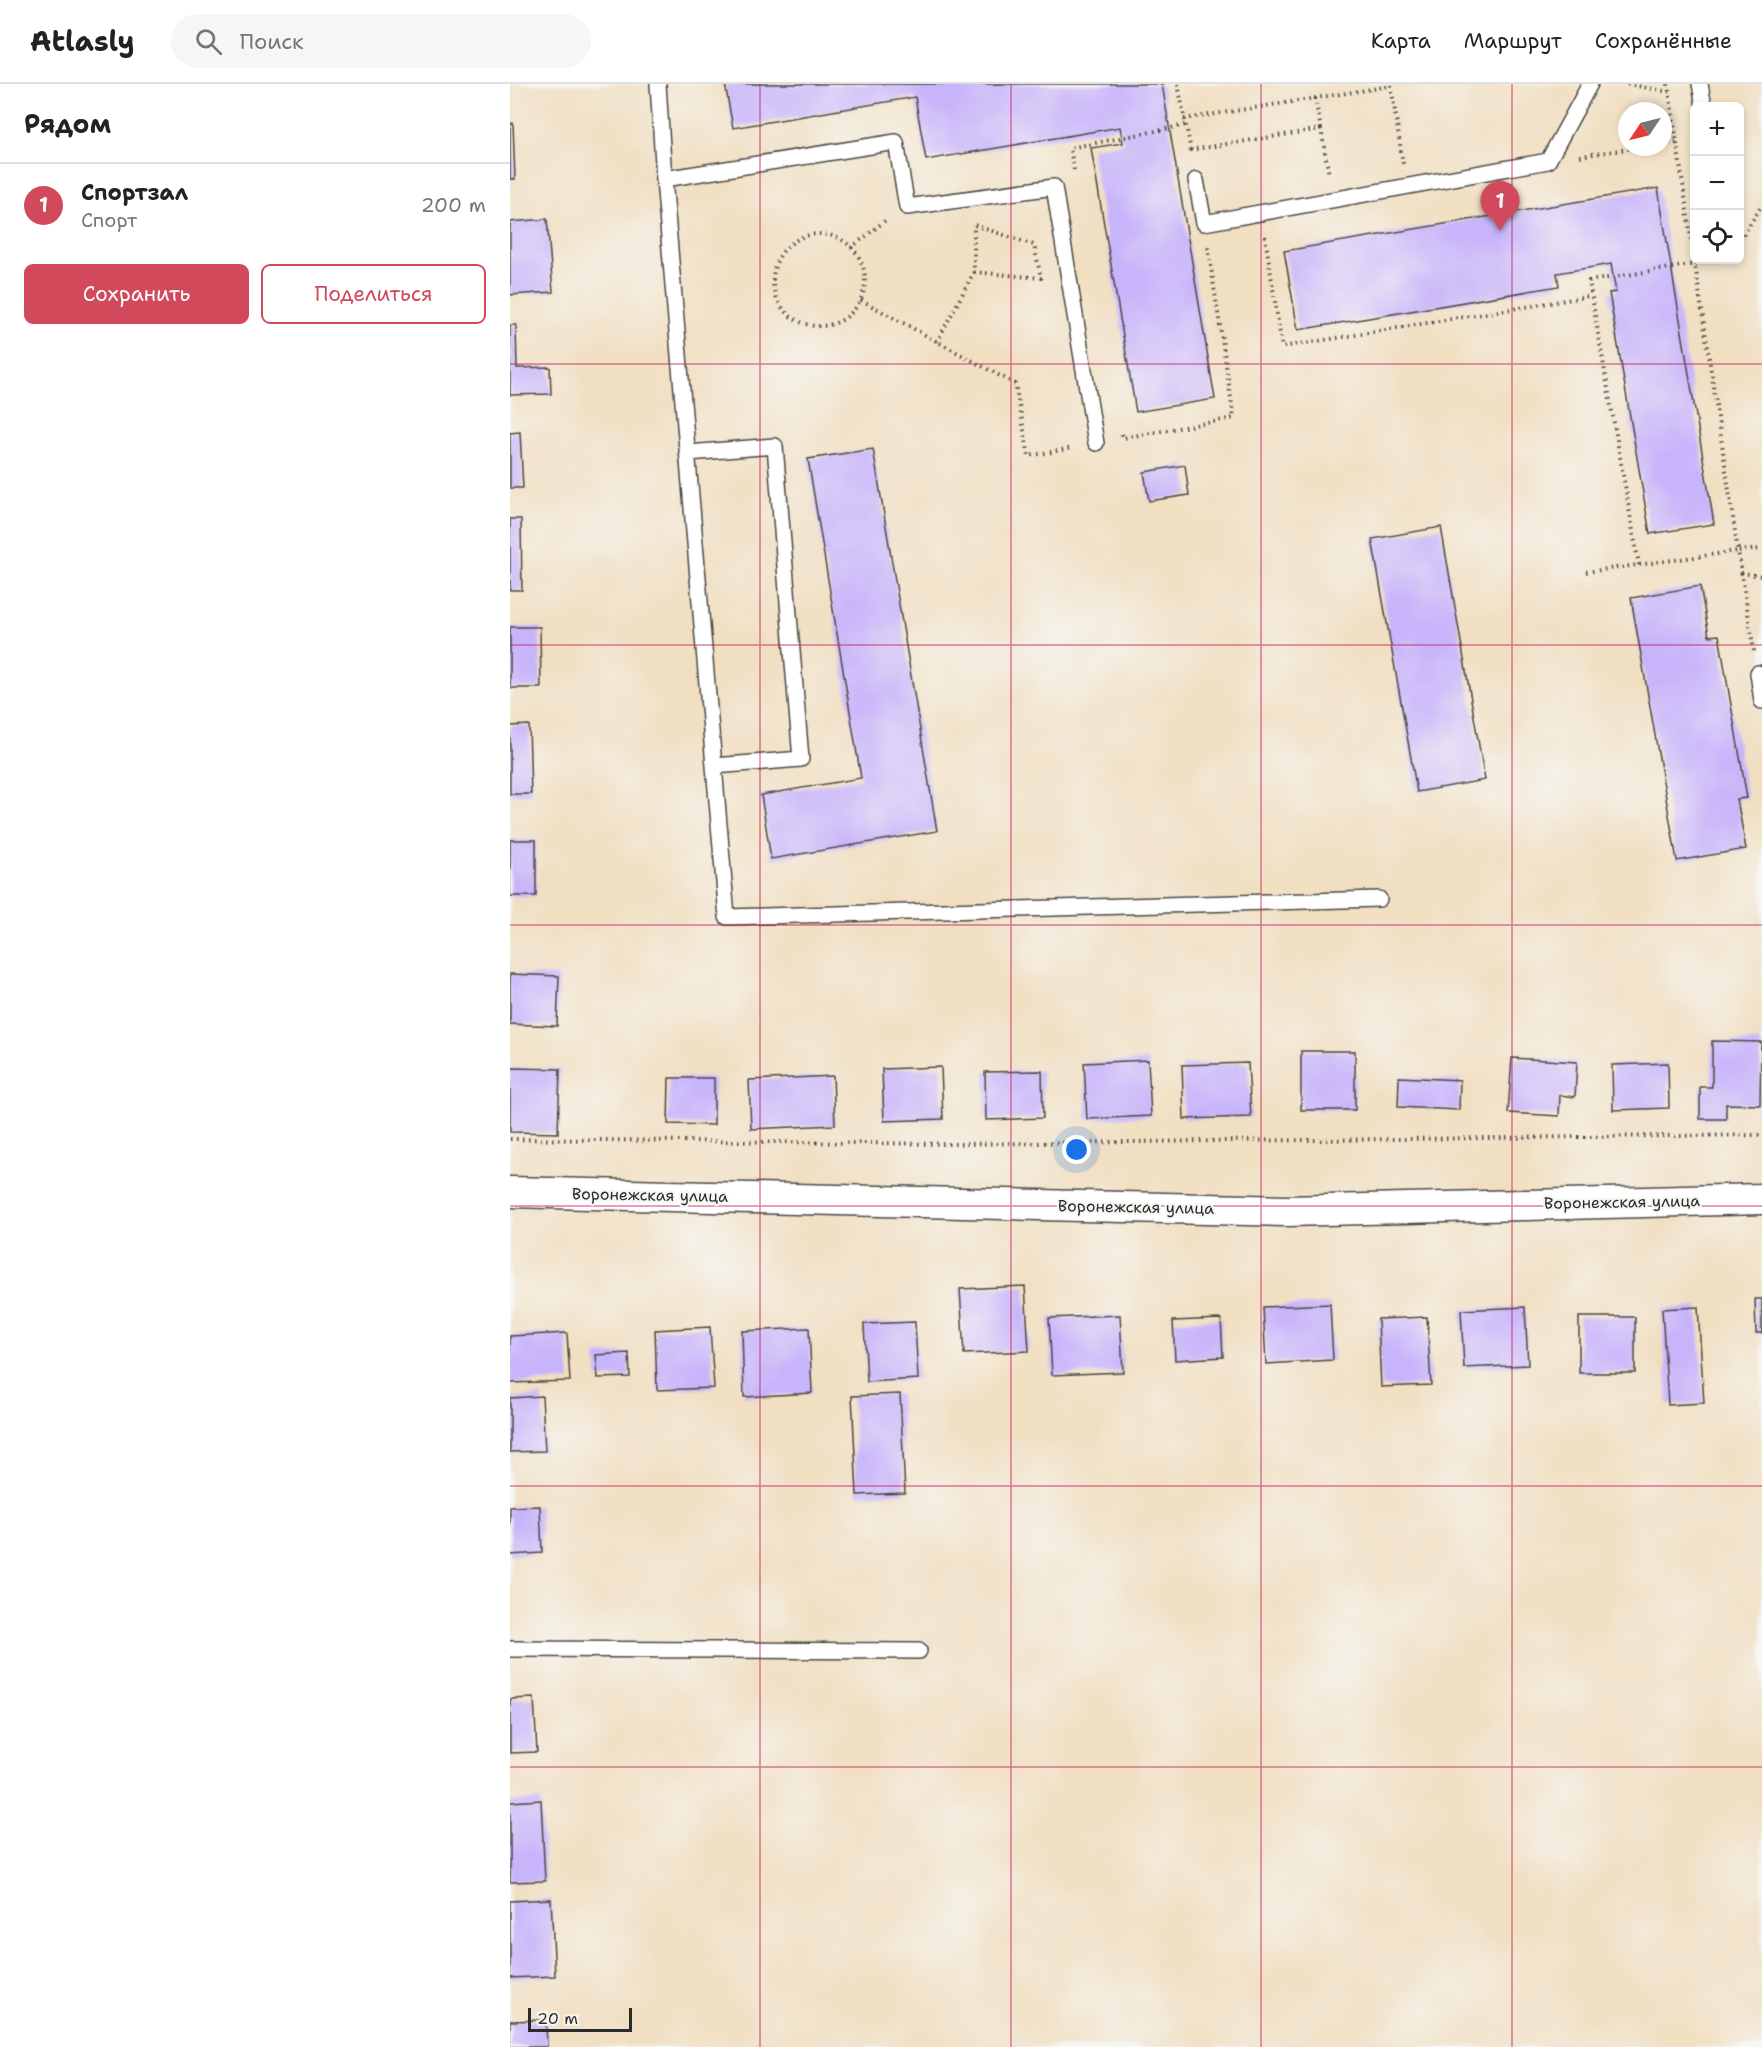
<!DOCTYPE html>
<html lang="ru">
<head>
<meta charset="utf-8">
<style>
	:root { --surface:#fff; --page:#f6f6f6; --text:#222; --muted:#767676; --line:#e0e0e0; --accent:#d1495b }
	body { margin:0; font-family:"Shantell Sans",sans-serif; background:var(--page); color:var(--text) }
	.controls { position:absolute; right:18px; top:18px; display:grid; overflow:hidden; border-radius:9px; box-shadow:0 3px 9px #0003 }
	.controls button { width:54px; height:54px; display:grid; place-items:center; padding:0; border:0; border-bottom:2px solid var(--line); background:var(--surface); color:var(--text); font:30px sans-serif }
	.compass { position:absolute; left:1108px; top:18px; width:54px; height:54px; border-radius:50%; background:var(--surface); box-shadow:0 3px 9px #0003; rotate:235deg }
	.scale { position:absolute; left:18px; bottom:15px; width:104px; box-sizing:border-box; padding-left:6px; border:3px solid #2b2b2b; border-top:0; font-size:16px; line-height:21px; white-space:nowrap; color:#2b2b2b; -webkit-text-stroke:4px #f6f6f2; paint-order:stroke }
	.you { position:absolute; left:567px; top:1066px; width:21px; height:21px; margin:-15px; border:4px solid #fff; border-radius:50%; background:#1a73e8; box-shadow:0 0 0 9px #1a73e833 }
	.badge { display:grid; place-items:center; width:39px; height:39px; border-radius:50%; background:var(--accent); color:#fff; font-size:20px; font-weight:700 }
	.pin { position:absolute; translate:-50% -50px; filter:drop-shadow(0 2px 3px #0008) }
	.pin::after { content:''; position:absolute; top:32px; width:21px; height:18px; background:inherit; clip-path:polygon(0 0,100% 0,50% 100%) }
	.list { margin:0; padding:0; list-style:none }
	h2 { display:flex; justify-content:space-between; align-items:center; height:78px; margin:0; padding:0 24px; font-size:26px }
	h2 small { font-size:20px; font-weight:400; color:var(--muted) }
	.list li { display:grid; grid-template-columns:39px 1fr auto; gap:18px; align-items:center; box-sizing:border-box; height:84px; padding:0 24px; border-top:2px solid var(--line) }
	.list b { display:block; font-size:22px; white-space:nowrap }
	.list p { margin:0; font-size:20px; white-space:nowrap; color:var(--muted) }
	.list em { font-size:20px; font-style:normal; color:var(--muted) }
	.actions { display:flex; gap:12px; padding:18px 24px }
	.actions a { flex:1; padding:14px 0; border:2px solid var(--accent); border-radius:9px; text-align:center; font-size:21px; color:var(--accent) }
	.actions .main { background:var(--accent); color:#fff }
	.icon { flex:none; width:33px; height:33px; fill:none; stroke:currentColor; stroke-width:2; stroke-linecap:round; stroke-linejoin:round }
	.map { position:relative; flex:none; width:1252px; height:1963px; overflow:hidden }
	header { display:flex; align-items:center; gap:36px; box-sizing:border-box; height:84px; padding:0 30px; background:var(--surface); border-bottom:2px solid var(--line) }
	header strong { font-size:28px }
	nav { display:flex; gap:33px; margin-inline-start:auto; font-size:21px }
	.search { width:420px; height:54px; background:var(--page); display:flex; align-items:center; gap:15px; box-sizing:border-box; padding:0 21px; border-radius:33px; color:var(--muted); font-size:22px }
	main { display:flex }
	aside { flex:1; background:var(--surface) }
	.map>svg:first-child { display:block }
</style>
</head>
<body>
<header>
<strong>Atlasly</strong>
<div class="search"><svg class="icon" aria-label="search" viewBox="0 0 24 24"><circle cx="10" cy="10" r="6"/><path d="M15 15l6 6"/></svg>Поиск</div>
<nav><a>Карта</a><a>Маршрут</a><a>Сохранённые</a></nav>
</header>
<main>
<aside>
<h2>Рядом<small></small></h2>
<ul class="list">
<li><span class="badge">1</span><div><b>Спортзал</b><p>Спорт</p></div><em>200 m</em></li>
</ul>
<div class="actions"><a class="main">Сохранить</a><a>Поделиться</a></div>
</aside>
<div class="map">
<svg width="1252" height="1963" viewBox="0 0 1252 1963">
	<rect width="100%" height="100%" fill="#f6f6f2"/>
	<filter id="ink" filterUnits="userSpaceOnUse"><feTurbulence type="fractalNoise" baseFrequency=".0167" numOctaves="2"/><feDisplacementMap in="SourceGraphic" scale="12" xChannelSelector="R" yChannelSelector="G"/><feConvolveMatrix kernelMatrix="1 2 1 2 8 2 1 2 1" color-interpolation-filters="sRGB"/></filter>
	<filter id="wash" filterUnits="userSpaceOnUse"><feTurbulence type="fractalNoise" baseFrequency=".008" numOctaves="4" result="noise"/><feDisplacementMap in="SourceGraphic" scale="24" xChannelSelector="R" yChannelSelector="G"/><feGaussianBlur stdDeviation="1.35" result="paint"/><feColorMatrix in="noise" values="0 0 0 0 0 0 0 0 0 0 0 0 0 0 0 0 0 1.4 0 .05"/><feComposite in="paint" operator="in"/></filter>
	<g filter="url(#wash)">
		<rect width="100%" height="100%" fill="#f1dfc2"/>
		<g id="blocks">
			<!-- building -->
			<path fill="#c8b4fa" d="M 215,0 L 652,0 L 705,315 L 626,328 L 581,64 L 613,59 L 610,43 L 416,76 L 405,13 L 223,44 Z
				M 3,39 L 5,95 L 0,95 L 0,40 Z
				M 1148,104 L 1204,440 L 1140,450 L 1099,209 L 1106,208 L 1101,180 L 1047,189 L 1049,202 L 788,246 L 774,167 Z
				M 37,135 L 43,208 L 0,211 L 0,138 Z
				M 0,241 L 6,241 L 7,284 L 40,283 L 41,310 L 0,311 Z
				M 10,348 L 13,404 L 0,404 L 0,349 Z
				M 363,365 L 427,747 L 261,775 L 251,711 L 351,694 L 298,375 Z
				M 675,381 L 679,411 L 639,417 L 634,388 Z
				M 0,435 L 11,435 L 12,506 L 0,506 Z
				M 931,443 L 975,696 L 907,708 L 862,455 Z
				M 1190,502 L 1199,552 L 1209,551 L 1237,714 L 1227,715 L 1236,765 L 1167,777 L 1121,514 Z
				M 0,543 L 30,543 L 31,604 L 0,604 Z
				M 19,641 L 21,710 L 0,710 L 0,642 Z
				M 0,756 L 26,756 L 26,812 L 0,812 Z
				M 0,890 L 49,892 L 47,942 L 0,940 Z
				M 1202,957 L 1251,958 L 1250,1021 L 1216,1020 L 1216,1035 L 1190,1035 L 1190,1003 L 1202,1003 Z
				M 791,967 L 845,967 L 845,1026 L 791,1026 Z
				M 1002,974 L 1067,978 L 1065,1013 L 1050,1011 L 1049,1032 L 998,1029 Z
				M 638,976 L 641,1032 L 577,1035 L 574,979 Z
				M 738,979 L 741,1033 L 674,1035 L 672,981 Z
				M 1158,979 L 1159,1024 L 1103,1026 L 1102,981 Z
				M 431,983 L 433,1035 L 374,1037 L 372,985 Z
				M 0,984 L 50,985 L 48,1049 L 0,1048 Z
				M 532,987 L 533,1034 L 476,1036 L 475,988 Z
				M 323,992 L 325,1041 L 241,1045 L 239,996 Z
				M 889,993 L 950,996 L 949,1026 L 888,1023 Z
				M 159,994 L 204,994 L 204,1041 L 158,1040 Z
				M 515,1202 L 519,1267 L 454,1270 L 450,1205 Z
				M 1245,1215 L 1252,1215 L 1252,1249 L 1246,1249 Z
				M 820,1220 L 823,1276 L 756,1280 L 753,1223 Z
				M 1015,1223 L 1018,1281 L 954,1284 L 951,1226 Z
				M 1188,1223 L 1194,1319 L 1158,1321 L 1152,1225 Z
				M 610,1231 L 613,1288 L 542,1291 L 539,1234 Z
				M 917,1233 L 921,1301 L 871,1303 L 868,1235 Z
				M 1069,1233 L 1125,1233 L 1125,1289 L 1069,1289 Z
				M 711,1235 L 713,1273 L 665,1276 L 663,1237 Z
				M 405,1238 L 408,1295 L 357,1298 L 354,1240 Z
				M 200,1243 L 204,1304 L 147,1306 L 145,1246 Z
				M 299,1244 L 302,1309 L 234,1313 L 232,1247 Z
				M 57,1249 L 60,1297 L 0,1299 L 0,1252 Z
				M 119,1269 L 120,1293 L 88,1294 L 86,1271 Z
				M 390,1310 L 395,1409 L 347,1411 L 342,1312 Z
				M 32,1312 L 35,1367 L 0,1368 L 0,1314 Z
				M 30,1422 L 32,1469 L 0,1471 L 0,1423 Z
				M 24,1614 L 27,1668 L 0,1669 L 0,1615 Z
				M 31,1716 L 35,1797 L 0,1798 L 0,1718 Z
				M 41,1815 L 45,1892 L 0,1894 L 0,1817 Z
				M 36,1936 L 37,1963 L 0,1963 L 0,1937 Z"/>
		</g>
	</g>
	<g filter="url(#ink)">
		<use href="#blocks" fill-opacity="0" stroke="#494642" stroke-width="1.5"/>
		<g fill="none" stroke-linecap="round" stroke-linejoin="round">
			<!-- service casing -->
			<g stroke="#494642" stroke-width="18">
				<path id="service" d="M 148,0 L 154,95 L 386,58 L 397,123 L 544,103 L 586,359
					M 1190,0 L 1194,22
					M 154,95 L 204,682 L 291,675 L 265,362 L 178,369
					M 686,96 L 694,139 L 1038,77 L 1080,0
					M 1248,589 L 1252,617
					M 204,682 L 217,833 L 869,815
					M 0,1565 L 409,1567"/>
			</g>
			<!-- minor casing -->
			<g stroke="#494642" stroke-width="33">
				<path id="minor" d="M 0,1108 L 777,1127 L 1252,1115"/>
			</g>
			<!-- path -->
			<path stroke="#494642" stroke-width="4" stroke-dasharray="1.5 4.5" stroke-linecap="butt" d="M 668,0 L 681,67
				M 1117,0 L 1159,8
				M 881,1 L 893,80
				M 805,14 L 811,45
				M 674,35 L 881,2
				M 1153,60 L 1166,58
				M 680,66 L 811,45 L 819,91
				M 1070,72 L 1131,63
				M 564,86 L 560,64 L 676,41
				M263 196a46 46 0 1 1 92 0a46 46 0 1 1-92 0Z
				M 755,152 L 772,263 L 1081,212
				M 1230,156 L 1252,121
				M 341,164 L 376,136
				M 464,188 L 531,194 L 524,161 L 464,141
				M 351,216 L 505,300 L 519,372 L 563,364
				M 427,258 L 464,188 L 464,141
				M 612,350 L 613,354 L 724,334 L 698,163
				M 1129,481 L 1079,197 L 1210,176
				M 1076,488 L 1228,467 L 1158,0
				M 1231,489 L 1252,492
				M 1244,567 L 1228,467 L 1252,465
				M 0,1055 L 440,1060 L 1252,1051"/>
			<!-- service -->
			<use href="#service" stroke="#fff" stroke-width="15"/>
			<!-- minor -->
			<use href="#minor" stroke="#fff" stroke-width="30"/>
		</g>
	</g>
	<!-- grid -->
	<path fill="none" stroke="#c2185b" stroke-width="1.5" stroke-opacity="0.55" d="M 250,0 L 250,1963M 501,0 L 501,1963M 751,0 L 751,1963M 1002,0 L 1002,1963M 0,280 L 1252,280M 0,561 L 1252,561M 0,841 L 1252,841M 0,1122 L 1252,1122M 0,1402 L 1252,1402M 0,1683 L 1252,1683"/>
	<g text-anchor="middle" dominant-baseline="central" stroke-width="4.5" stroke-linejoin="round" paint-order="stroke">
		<!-- street labels -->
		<g font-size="16" fill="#2b2b2b" stroke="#f6f6f2">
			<text transform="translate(140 1111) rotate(1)">Воронежская улица</text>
			<text transform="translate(1112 1118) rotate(-1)">Воронежская улица</text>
			<text transform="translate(626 1123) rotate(1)">Воронежская улица</text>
		</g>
	</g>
</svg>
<div class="controls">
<button>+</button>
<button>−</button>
<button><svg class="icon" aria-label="locate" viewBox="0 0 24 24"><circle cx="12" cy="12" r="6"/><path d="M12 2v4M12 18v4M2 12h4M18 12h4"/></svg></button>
</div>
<svg class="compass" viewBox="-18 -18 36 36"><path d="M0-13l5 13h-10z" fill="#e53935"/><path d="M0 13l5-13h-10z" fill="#767676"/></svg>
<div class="scale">20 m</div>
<div class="you"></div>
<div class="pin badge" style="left:990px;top:147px">1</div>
</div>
</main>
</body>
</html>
